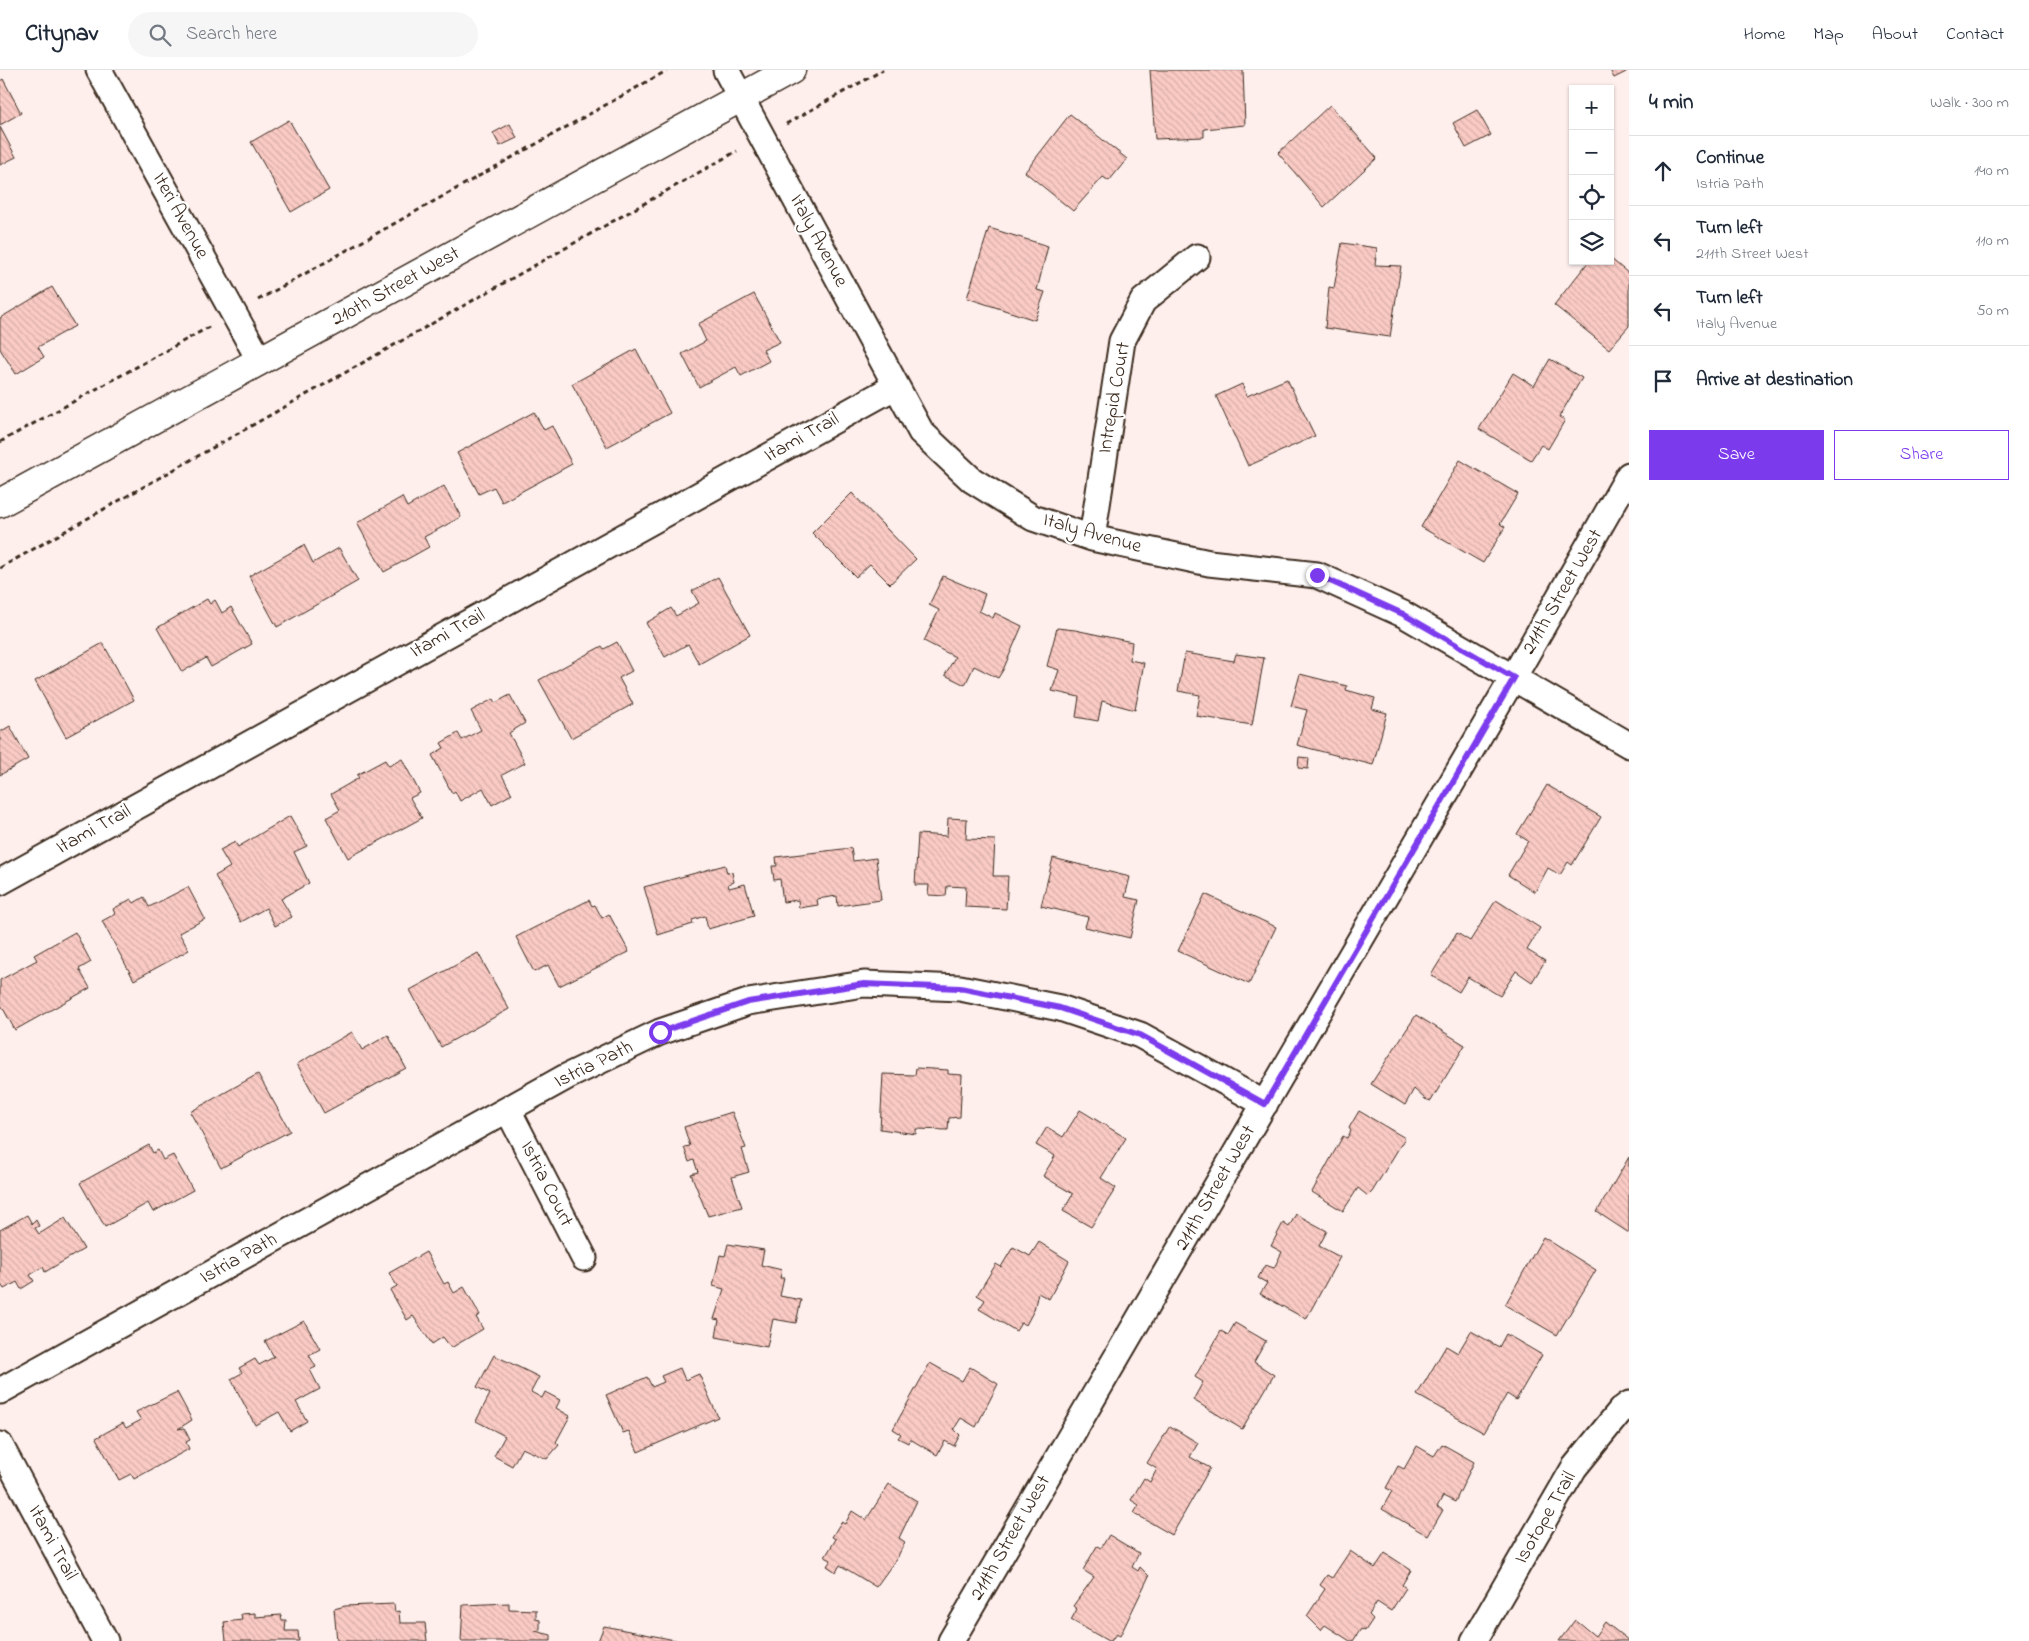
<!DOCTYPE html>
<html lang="en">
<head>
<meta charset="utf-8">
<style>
	:root { --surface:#fff; --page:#f6f6f7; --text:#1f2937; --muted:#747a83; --line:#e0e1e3; --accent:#7c3aed }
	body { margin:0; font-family:"Indie Flower",sans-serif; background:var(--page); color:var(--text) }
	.controls { position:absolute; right:15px; top:15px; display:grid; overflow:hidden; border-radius:0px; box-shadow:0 1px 4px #0004 }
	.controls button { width:45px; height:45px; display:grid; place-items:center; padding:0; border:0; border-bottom:1px solid var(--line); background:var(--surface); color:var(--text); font:25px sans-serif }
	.stop { position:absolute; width:15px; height:15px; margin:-11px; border:4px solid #7c3aed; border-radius:50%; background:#fff }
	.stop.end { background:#7c3aed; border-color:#fff; box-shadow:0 1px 5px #0008 }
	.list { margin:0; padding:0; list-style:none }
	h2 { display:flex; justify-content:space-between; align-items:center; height:65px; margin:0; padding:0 20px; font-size:21px }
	h2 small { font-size:16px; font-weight:400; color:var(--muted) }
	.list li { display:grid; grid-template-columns:32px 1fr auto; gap:15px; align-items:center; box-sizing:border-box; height:70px; padding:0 20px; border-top:1px solid var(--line) }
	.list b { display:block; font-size:19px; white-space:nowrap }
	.list p { margin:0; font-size:16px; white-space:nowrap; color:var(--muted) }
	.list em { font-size:16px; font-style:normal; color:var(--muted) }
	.actions { display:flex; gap:10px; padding:15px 20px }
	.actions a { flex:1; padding:11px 0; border:1px solid var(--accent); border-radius:0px; text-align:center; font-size:18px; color:var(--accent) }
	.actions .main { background:var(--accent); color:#fff }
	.icon { flex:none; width:28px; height:28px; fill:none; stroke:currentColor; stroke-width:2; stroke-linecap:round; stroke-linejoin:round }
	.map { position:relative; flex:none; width:1629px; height:1571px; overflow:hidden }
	header { display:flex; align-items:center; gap:30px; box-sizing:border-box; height:70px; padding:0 25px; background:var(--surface); border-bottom:1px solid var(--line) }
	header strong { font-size:24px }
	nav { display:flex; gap:28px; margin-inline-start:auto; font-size:18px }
	.search { width:350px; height:45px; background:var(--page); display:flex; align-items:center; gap:12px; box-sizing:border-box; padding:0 18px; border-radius:28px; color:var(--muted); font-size:19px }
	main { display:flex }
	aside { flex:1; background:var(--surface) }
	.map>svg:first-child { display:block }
</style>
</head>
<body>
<header>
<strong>Citynav</strong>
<div class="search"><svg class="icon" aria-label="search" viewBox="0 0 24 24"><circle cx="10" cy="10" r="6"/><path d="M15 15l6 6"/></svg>Search here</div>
<nav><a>Home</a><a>Map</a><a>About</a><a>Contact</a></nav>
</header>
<main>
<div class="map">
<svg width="1629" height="1571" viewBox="0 0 1629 1571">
	<defs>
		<pattern id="building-back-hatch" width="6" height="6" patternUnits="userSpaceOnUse" patternTransform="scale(1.25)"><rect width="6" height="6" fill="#facac4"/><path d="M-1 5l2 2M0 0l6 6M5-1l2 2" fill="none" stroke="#d7aea8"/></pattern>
	</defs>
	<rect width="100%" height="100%" fill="#feefed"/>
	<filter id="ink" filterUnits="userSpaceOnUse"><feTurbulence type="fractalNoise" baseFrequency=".02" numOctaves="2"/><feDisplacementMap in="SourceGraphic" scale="10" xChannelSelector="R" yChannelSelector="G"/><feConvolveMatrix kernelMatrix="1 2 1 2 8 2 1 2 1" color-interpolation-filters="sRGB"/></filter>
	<g filter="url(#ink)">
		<!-- building -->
		<path fill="url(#building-back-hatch)" stroke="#3b2a1e" d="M 1150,0 L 1243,0 L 1245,55 L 1204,59 L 1204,67 L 1155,69 Z
			M 1610,0 L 1625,0 L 1626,2 L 1614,8 Z
			M 3,9 L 21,43 L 0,55 L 0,11 Z
			M 1330,35 L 1377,88 L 1324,137 L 1278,83 Z
			M 1477,40 L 1491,65 L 1466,78 L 1453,53 Z
			M 1070,44 L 1127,89 L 1109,111 L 1103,107 L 1073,141 L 1025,102 Z
			M 289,50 L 329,120 L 291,142 L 251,72 Z
			M 510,54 L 517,68 L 500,76 L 493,63 Z
			M 0,57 L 16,87 L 0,95 Z
			M 989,158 L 1048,176 L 1037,220 L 1045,222 L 1035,250 L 967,228 Z
			M 1342,173 L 1377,178 L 1375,195 L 1401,196 L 1390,267 L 1325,258 L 1329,217 L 1334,218 Z
			M 1610,188 L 1629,204 L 1629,256 L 1609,279 L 1554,235 L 1589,191 L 1610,191 Z
			M 52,217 L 75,256 L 38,277 L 44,287 L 16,304 L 0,279 L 0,248 Z
			M 754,224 L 780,272 L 763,280 L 769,291 L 741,306 L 736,297 L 699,317 L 682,284 L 706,271 L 698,254 Z
			M 636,279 L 670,343 L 607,377 L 572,314 Z
			M 1550,289 L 1582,308 L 1559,347 L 1565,350 L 1548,379 L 1541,375 L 1531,390 L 1479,359 L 1513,303 L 1534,316 Z
			M 1287,309 L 1315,366 L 1248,396 L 1216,326 L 1242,314 L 1247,326 Z
			M 534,342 L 544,360 L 552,356 L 572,394 L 502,432 L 494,417 L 479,424 L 457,383 Z
			M 1460,390 L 1518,424 L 1500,454 L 1505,457 L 1483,493 L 1421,457 Z
			M 444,416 L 461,447 L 424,467 L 429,477 L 384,502 L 357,453 L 402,427 L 407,437 Z
			M 852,423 L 916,489 L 890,514 L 870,494 L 856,507 L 812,463 Z
			M 304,475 L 313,493 L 339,478 L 358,511 L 277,557 L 249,506 Z
			M 943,506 L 985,524 L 979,541 L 993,548 L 995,543 L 1022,556 L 1003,600 L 998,608 L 974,596 L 965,615 L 945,605 L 955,587 L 924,571 L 939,540 L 929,535 Z
			M 718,507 L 750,565 L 699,594 L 688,574 L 665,587 L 646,553 L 671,538 L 676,546 L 699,533 L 692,521 Z
			M 207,529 L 210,534 L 215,530 L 222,543 L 231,537 L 252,574 L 211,597 L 206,588 L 182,602 L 157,558 Z
			M 1057,558 L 1075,560 L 1132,572 L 1130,590 L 1144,593 L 1135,640 L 1102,631 L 1098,651 L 1076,647 L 1079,627 L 1052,621 L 1059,600 L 1047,596 Z
			M 617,572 L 632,601 L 619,608 L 633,634 L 571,668 L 539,610 L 602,576 L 604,579 Z
			M 103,573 L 134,630 L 66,667 L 35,611 Z
			M 1185,583 L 1234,591 L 1236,584 L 1264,588 L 1252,655 L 1196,646 L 1200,625 L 1178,621 Z
			M 1300,604 L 1347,616 L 1346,620 L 1375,628 L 1372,639 L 1387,643 L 1373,695 L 1297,675 L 1307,640 L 1291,636 Z
			M 510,625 L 525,653 L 509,663 L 525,693 L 502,705 L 512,724 L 492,735 L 483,718 L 460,731 L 455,721 L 452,723 L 432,685 L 444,678 L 441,673 L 458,663 L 462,670 L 481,660 L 471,641 L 493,629 L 495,633 Z
			M 10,656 L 28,689 L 0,705 L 0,662 Z
			M 1299,687 L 1309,688 L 1308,699 L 1298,698 Z
			M 402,689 L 420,723 L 410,728 L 422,748 L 348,788 L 326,748 L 340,740 L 331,724 L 359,708 L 357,705 L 385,690 L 389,696 Z
			M 1547,715 L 1601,747 L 1572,795 L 1568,792 L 1560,805 L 1548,798 L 1535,822 L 1508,805 L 1528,771 L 1517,764 Z
			M 290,746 L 307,776 L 294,782 L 309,813 L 281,829 L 292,847 L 275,856 L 266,838 L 241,852 L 215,806 L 230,797 L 220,780 L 235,772 L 238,777 Z
			M 948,748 L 967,749 L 966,769 L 995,770 L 993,806 L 1008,806 L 1006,839 L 965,837 L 966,817 L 947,816 L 946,826 L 928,825 L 929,815 L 915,815 L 918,764 L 947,766 Z
			M 851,778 L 853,791 L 876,788 L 881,830 L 838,836 L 837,826 L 817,829 L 818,835 L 799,838 L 798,830 L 783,832 L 780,809 L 774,810 L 772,796 L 777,796 L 776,787 Z
			M 1053,788 L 1130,807 L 1125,827 L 1139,830 L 1130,868 L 1085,857 L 1088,847 L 1041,836 Z
			M 725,795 L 727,803 L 732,802 L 734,812 L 728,814 L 729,818 L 745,814 L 754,846 L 708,859 L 705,846 L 692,850 L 693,854 L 658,865 L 644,817 Z
			M 188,817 L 205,849 L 179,863 L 189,880 L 134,910 L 102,851 L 115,844 L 113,839 L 131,829 L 134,833 L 144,827 L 149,837 Z
			M 1205,824 L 1276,857 L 1249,914 L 1178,881 Z
			M 589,830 L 592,836 L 595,835 L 602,848 L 609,844 L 629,882 L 559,916 L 548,895 L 534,902 L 516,867 Z
			M 1496,830 L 1540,858 L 1527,880 L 1545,891 L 1532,912 L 1516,901 L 1500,926 L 1468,907 L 1459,922 L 1431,905 L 1457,863 L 1470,871 Z
			M 75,862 L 91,892 L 79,899 L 90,918 L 15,960 L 0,933 L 0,910 L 37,890 L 34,885 Z
			M 478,883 L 509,939 L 441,977 L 410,920 Z
			M 1416,945 L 1465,975 L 1431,1031 L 1425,1029 L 1414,1019 L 1405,1035 L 1371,1014 Z
			M 352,962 L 362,980 L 388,965 L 406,998 L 324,1043 L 297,994 Z
			M 916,998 L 948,1000 L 948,1004 L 962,1005 L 960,1047 L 949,1048 L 948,1060 L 916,1059 L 916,1064 L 880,1059 L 883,1004 L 915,1005 Z
			M 258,1004 L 290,1061 L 221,1098 L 190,1042 Z
			M 1080,1040 L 1126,1068 L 1101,1108 L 1116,1118 L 1091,1157 L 1063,1141 L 1073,1124 L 1043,1106 L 1055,1086 L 1036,1075 L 1047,1057 L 1063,1067 Z
			M 1359,1041 L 1405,1068 L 1372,1122 L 1368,1126 L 1358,1118 L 1343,1141 L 1312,1122 L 1343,1066 L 1347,1068 L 1351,1061 L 1349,1058 Z
			M 732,1042 L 746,1078 L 742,1079 L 749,1102 L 732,1107 L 742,1137 L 708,1146 L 691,1104 L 698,1102 L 694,1090 L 689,1092 L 684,1077 L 690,1076 L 684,1057 Z
			M 149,1075 L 153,1083 L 158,1080 L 163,1090 L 173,1085 L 193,1120 L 153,1142 L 148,1133 L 105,1157 L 80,1113 Z
			M 1629,1087 L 1629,1163 L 1597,1142 Z
			M 1296,1144 L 1327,1161 L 1319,1176 L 1340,1187 L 1306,1249 L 1260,1224 L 1267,1213 L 1258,1208 L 1265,1195 L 1274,1198 L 1282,1182 L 1271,1176 L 1283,1153 L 1289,1157 Z
			M 27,1145 L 32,1154 L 36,1150 L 39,1156 L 35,1158 L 39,1164 L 65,1148 L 84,1179 L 45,1202 L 43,1197 L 30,1205 L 34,1211 L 21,1219 L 17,1212 L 4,1219 L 0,1213 L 0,1160 Z
			M 1543,1167 L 1596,1200 L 1557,1265 L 1505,1235 Z
			M 1039,1172 L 1069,1191 L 1049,1229 L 1038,1223 L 1034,1240 L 1026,1255 L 1021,1253 L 1016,1261 L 979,1239 L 985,1230 L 977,1225 L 996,1194 L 1001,1197 L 1013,1177 L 1030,1186 Z
			M 728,1174 L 764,1180 L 761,1195 L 782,1200 L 780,1208 L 784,1208 L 780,1226 L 801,1230 L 796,1253 L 773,1249 L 767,1277 L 716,1267 L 719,1250 L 714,1249 L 724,1219 L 713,1216 L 720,1185 L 725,1186 Z
			M 426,1182 L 444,1214 L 448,1212 L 454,1223 L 464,1217 L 480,1245 L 476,1247 L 483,1259 L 451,1278 L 443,1267 L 432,1274 L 413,1246 L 407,1250 L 390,1220 L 397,1216 L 389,1203 Z
			M 304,1251 L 320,1279 L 309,1285 L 316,1297 L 310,1300 L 320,1319 L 296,1332 L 307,1351 L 290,1361 L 279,1342 L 255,1355 L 231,1309 L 242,1303 L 239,1298 L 255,1289 L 259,1295 L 274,1287 L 265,1271 Z
			M 1235,1253 L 1266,1271 L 1254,1292 L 1274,1305 L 1242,1359 L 1193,1330 L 1203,1312 L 1195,1307 L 1221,1261 L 1228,1265 Z
			M 1471,1261 L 1499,1277 L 1506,1264 L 1542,1285 L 1516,1330 L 1507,1324 L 1484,1363 L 1417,1325 L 1446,1276 L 1458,1283 Z
			M 494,1285 L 539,1307 L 531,1322 L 542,1328 L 545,1322 L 560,1330 L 556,1338 L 570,1346 L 556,1372 L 559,1375 L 547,1389 L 522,1378 L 512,1396 L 494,1386 L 505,1366 L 476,1351 L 490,1324 L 477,1317 Z
			M 930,1293 L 962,1311 L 970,1297 L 998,1314 L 976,1357 L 961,1348 L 954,1359 L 960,1365 L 954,1376 L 945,1371 L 937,1385 L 910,1369 L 908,1373 L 898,1368 L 901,1364 L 893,1359 Z
			M 680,1298 L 685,1310 L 699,1304 L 718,1347 L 638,1382 L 629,1361 L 623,1363 L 606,1325 L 647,1307 L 652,1317 L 664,1312 L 661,1306 Z
			M 177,1322 L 192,1350 L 178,1359 L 184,1358 L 190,1370 L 186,1372 L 189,1379 L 134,1409 L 131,1404 L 119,1410 L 96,1368 L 123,1353 L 126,1358 L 141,1350 L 136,1342 Z
			M 1170,1356 L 1198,1373 L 1190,1387 L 1210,1398 L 1172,1465 L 1134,1443 L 1139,1435 L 1131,1430 L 1144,1408 L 1150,1412 L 1157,1399 L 1147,1393 Z
			M 1442,1374 L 1474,1392 L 1455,1432 L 1443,1426 L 1437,1437 L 1443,1440 L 1428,1466 L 1382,1439 L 1392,1421 L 1386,1418 L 1398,1396 L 1404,1399 L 1417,1376 L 1434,1386 Z
			M 889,1414 L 917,1431 L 899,1468 L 905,1472 L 897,1488 L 876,1517 L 840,1495 L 836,1502 L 827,1496 L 831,1490 L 825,1487 L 836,1469 L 832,1467 L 841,1452 L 845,1454 L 852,1441 L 866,1450 Z
			M 1109,1465 L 1139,1483 L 1132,1497 L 1138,1501 L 1140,1497 L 1149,1506 L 1120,1566 L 1116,1564 L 1111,1571 L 1108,1571 L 1071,1550 L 1077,1539 L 1073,1536 L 1094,1507 L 1083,1500 L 1097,1476 L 1101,1478 Z
			M 1350,1481 L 1375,1498 L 1385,1483 L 1411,1500 L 1402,1515 L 1406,1518 L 1391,1541 L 1377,1532 L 1369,1545 L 1373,1549 L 1365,1561 L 1361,1559 L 1353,1571 L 1350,1571 L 1325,1555 L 1321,1560 L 1307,1546 L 1325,1519 L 1320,1515 L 1327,1505 L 1332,1508 Z
			M 509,1533 L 509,1539 L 536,1540 L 536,1549 L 540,1550 L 540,1560 L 535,1561 L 551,1565 L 551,1571 L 461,1571 L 463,1535 Z
			M 394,1534 L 395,1542 L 399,1541 L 400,1553 L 425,1553 L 427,1571 L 337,1571 L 334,1539 L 345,1536 Z
			M 255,1543 L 255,1547 L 281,1545 L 282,1550 L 286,1550 L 285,1561 L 298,1561 L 299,1571 L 226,1571 L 224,1552 L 242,1550 L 241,1544 Z
			M 1575,1550 L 1595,1566 L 1605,1552 L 1629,1571 L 1559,1571 Z
			M 604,1556 L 680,1571 L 598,1571 Z"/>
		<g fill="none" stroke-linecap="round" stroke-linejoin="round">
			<!-- minor casing -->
			<g stroke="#3b2a1e" stroke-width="29">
				<path id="minor" d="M 99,0 L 260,291
					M 726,0 L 921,362 L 972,410 L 1033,448 L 1092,468 L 1209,493 L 1317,505 L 1403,544 L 1629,675
					M 1092,468 L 1122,271 L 1143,231 L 1197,187
					M 0,812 L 896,316
					M 508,1040 L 584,1188
					M 0,1321 L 566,1007 L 660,962 L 748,932 L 864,914 L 960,918 L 1060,938 L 1140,965 L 1265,1034
					M 0,1375 L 105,1571
					M 951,1571 L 1513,608 L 1629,405
					M 1474,1571 L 1574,1398 L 1621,1340 L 1629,1334"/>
			</g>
			<!-- tertiary casing -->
			<g stroke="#3b2a1e" stroke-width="31">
				<path id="tertiary" d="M 0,433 L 791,0"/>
			</g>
			<!-- path -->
			<path stroke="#3b2a1e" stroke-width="3" stroke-dasharray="5 4" stroke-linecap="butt" d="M 786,54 L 883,0
				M 258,230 L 668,0
				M 0,372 L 209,257
				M 0,498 L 737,81"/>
			<!-- minor -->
			<use href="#minor" stroke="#fff" stroke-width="25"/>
			<!-- tertiary -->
			<use href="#tertiary" stroke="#fff" stroke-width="28"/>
		</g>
	</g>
	<g fill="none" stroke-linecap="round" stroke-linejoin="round" filter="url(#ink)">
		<!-- route -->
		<path stroke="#7c3aed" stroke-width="6" d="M 660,962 L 748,932 L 864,914 L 960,918 L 1060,938 L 1140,965 L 1265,1034 L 1514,608 L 1403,544 L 1317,505"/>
	</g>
	<g text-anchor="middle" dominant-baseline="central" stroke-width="4.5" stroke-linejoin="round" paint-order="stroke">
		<!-- street labels -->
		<g font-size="20" fill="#3b2a1e" stroke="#fff">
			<text transform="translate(180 146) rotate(61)">Iteri Avenue</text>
			<text transform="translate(818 171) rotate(62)">Italy Avenue</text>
			<text transform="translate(396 217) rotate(-29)">210th Street West</text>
			<text transform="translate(1115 328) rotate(-80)">Intrepid Court</text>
			<text transform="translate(802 368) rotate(-29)">Itami Trail</text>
			<text transform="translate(1092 464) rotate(16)">Italy Avenue</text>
			<text transform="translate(1563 522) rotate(-60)">211th Street West</text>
			<text transform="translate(448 564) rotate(-29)">Itami Trail</text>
			<text transform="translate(94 760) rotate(-29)">Itami Trail</text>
			<text transform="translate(594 995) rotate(-26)">Istria Path</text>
			<text transform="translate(546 1114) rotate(63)">Istria Court</text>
			<text transform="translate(1216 1118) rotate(-60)">211th Street West</text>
			<text transform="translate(239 1189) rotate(-29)">Istria Path</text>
			<text transform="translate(1546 1448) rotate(-60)">Isotope Trail</text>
			<text transform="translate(1011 1468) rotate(-60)">211th Street West</text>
			<text transform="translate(52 1473) rotate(62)">Itami Trail</text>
		</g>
	</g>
</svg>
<div class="controls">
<button>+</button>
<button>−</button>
<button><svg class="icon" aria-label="locate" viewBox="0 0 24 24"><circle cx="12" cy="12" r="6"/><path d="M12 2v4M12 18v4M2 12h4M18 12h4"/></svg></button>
<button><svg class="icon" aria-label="layers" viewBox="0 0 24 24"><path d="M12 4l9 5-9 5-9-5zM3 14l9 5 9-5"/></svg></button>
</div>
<div class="stop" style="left:660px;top:962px"></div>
<div class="stop end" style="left:1317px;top:505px"></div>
</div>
<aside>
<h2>4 min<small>Walk · 300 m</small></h2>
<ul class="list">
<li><svg class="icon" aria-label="ahead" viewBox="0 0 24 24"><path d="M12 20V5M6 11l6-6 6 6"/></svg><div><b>Continue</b><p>Istria Path</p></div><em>140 m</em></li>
<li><svg class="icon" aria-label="left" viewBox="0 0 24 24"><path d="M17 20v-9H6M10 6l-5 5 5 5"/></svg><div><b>Turn left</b><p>211th Street West</p></div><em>110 m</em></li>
<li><svg class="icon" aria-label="left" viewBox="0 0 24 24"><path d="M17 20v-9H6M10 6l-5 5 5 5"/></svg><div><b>Turn left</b><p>Italy Avenue</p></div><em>50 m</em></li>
<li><svg class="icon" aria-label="arrive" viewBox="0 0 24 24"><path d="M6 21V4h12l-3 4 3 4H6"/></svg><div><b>Arrive at destination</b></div></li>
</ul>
<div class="actions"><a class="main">Save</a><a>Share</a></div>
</aside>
</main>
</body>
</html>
